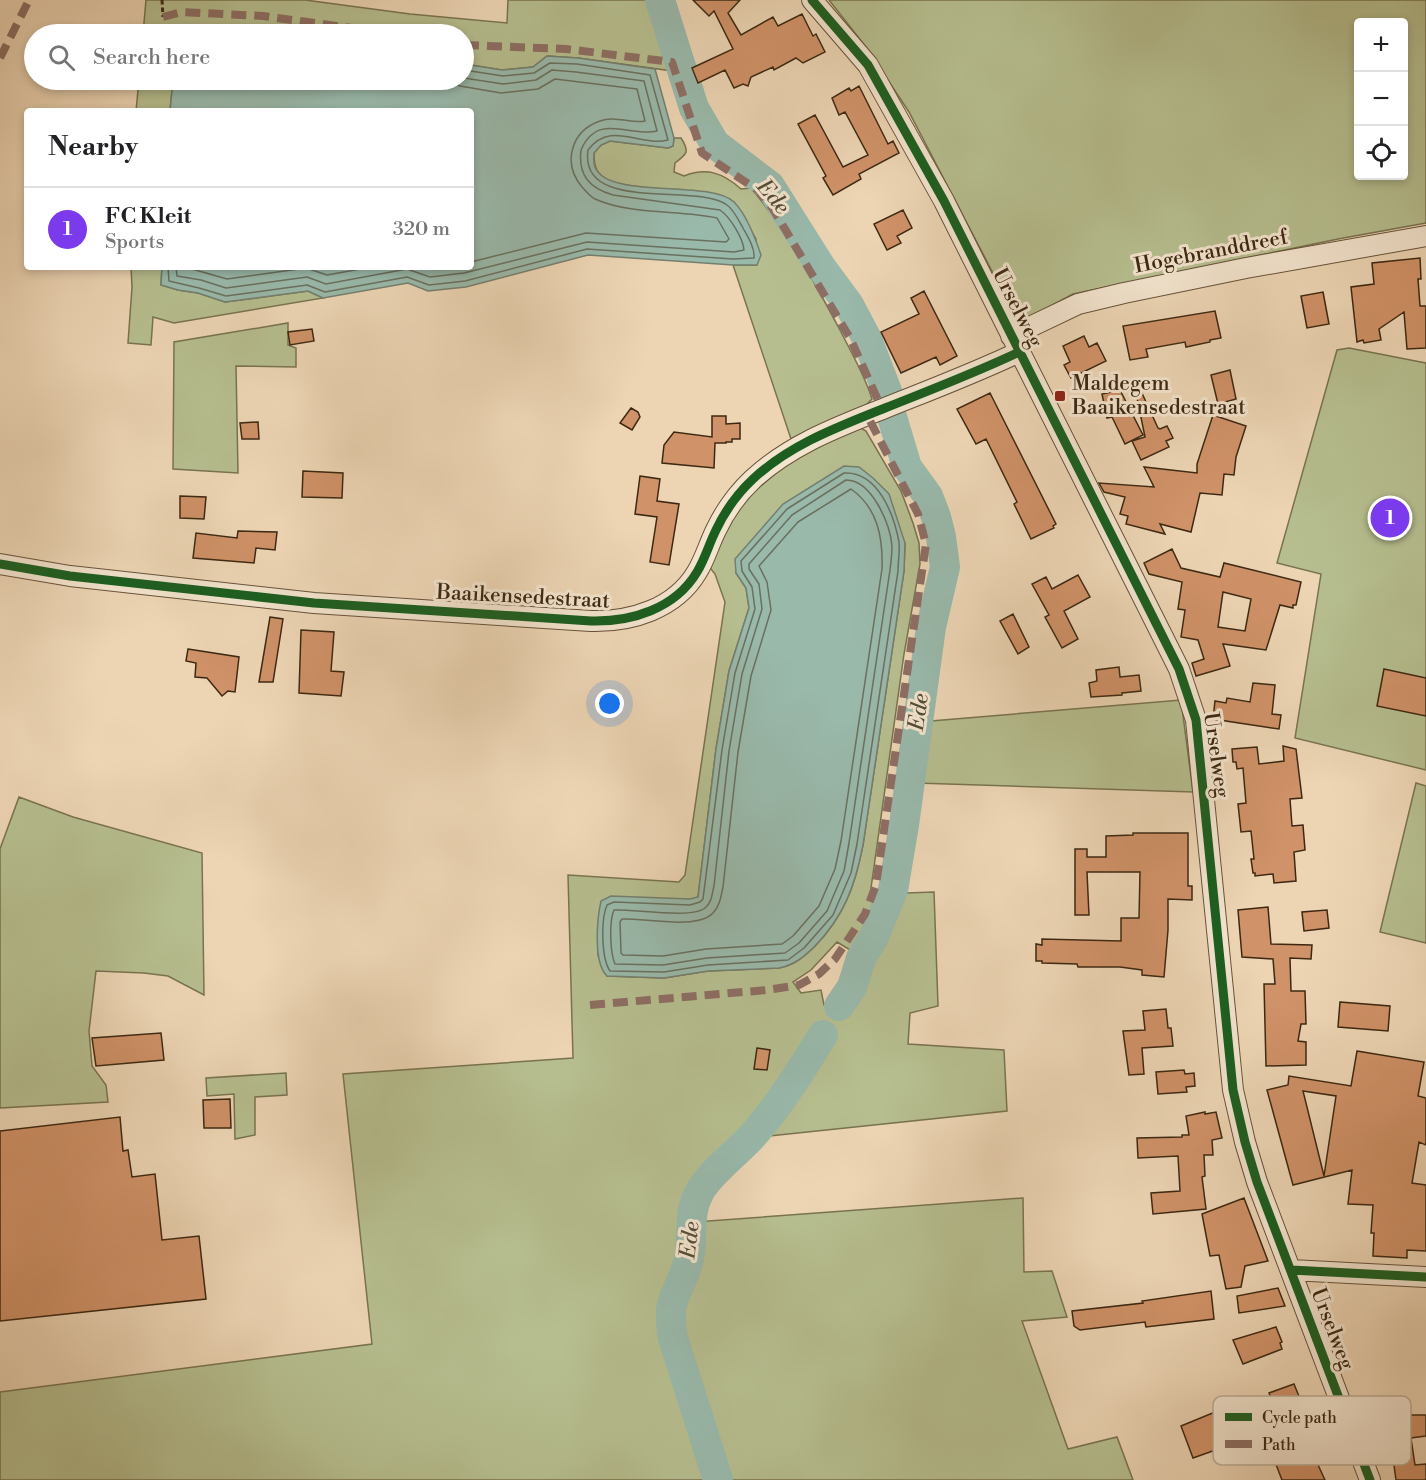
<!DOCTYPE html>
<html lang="en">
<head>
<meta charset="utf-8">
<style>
	:root { --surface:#fff; --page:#f6f6f6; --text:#202124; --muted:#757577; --line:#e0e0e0; --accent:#7c3aed }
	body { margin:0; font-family:"Libre Bodoni",serif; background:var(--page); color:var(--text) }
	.controls { position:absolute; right:18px; top:18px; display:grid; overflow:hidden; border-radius:6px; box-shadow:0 3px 9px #0003 }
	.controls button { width:54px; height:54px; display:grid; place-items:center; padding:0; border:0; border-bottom:2px solid var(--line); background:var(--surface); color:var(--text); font:30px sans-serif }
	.you { position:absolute; left:610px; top:704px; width:21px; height:21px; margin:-15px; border:4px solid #fff; border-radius:50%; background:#1a73e8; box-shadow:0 0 0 9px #1a73e833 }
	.badge { display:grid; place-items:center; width:39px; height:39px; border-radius:50%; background:var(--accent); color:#fff; font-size:20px; font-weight:700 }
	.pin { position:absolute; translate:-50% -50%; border:3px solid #fff; box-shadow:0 2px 6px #0006 }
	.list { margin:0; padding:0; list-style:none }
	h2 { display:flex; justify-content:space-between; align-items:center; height:78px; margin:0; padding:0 24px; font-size:26px }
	h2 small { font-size:20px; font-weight:400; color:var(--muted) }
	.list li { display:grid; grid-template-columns:39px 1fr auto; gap:18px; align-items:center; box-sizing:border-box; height:84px; padding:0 24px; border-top:2px solid var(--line) }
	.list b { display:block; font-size:22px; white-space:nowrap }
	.list p { margin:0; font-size:20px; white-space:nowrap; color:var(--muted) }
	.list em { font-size:20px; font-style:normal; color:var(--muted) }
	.icon { flex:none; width:33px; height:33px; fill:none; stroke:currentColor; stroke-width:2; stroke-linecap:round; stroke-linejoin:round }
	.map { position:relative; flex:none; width:1426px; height:1480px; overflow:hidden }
	.search { position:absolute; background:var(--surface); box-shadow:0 3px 9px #0003; left:24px; top:24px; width:450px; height:66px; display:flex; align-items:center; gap:15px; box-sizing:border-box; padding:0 21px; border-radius:33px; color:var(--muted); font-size:22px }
	.panel { position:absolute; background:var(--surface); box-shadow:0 3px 9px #0003; left:24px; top:108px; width:450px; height:162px; border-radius:6px }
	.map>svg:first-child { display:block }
</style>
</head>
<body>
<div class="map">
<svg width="1426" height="1480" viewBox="0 0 1426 1480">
	<rect width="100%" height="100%" fill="#edd5b4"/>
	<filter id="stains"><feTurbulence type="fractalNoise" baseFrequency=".00333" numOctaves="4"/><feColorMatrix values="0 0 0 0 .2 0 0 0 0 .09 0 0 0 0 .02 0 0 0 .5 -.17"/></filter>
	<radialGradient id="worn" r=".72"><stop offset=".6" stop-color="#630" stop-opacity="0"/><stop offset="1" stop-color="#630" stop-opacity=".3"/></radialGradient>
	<!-- green -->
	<path fill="#b6be8f" stroke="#797350" stroke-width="1.5" fill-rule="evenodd" d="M 146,0 L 305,0 L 410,14 L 507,23 L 508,0 L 656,0 L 680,72 L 578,58 L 547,56 L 533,67 L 502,70 L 464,64 L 464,34 L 285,34 L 245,27 L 201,29 L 189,34 L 143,34 Z
		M 829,0 L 1426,0 L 1426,223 L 1338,239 L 1073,294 L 1019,323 L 909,112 L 866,47 ZM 1358,22 L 1404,22 L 1404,176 L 1358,176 Z
		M 139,80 L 173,80 L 170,111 L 136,111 Z
		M 674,138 L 681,138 C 690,152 687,154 675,163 L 674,172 L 684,176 C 707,167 723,173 741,189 L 751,188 C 787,231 815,283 841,332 C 852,354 865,376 872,399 L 865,406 L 791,439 L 733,265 L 757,265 L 756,239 L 734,202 C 723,199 713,194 702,192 C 681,190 619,188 604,178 C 595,172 594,163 594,153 L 601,145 L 610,141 L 668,148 L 673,146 Z
		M 131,267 L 162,267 L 161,285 L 178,290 L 198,293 L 225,302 L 308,291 L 323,298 L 174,323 L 153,317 L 151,345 L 128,343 L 132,287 Z
		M 288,323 L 288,345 L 296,348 L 296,367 L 236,366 L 238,473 L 173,469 L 174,342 Z
		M 1349,348 L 1426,363 L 1426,770 L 1295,738 L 1321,574 L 1277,563 L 1337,350 Z
		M 859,427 L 866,431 L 901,491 L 913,523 L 919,543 L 920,564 L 904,654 L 871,888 L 881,894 L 907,723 L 1181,700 L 1193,792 L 916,783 L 907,893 L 934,892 L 938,1006 L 910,1013 L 908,1044 L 1004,1050 L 1007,1111 L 749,1138 L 702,1196 L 695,1222 L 1023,1198 L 1024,1272 L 1052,1271 L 1067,1317 L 1022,1321 L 1068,1449 L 1117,1437 L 1133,1480 L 0,1480 L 0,1392 L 372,1344 L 343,1074 L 573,1058 L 568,875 L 679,882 L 685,875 L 725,602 L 715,574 L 707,564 L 727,525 L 751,494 L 808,446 ZM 905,543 L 904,571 L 863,845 C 855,886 844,916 815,946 C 804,957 794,965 779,968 L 708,971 L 664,978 L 607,976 L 598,955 L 598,937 L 698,897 L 716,749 L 729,671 L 749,608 L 746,588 L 736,573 ZM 837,942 L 857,954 L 838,1005 L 824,1005 L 821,990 L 801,993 L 793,982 L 811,970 Z
		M 1416,783 L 1426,786 L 1426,943 L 1380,932 Z
		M 19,797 L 73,817 L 202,853 L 204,995 L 168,976 L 144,973 L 96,971 L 89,1031 L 92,1066 L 106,1085 L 108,1102 L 0,1108 L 0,849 Z
		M 286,1073 L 287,1095 L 255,1097 L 255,1135 L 235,1139 L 234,1094 L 207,1096 L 206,1078 Z"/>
	<!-- water -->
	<path fill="#99b9ab" stroke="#747f6e" stroke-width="1.5" d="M 245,27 L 285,34 L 189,34 L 201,29 Z
		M 547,56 L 578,58 L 655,69 L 674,138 L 673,146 L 668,148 L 610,141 L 601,145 L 594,153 C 594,157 593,163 595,167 C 608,200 710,179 734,202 C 746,214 756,240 761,255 L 757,265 L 733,265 L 588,255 L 466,287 L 428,291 L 408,283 L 323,298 L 308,291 L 225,302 L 198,293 L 178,290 L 161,285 L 162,267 L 471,267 L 471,111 L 170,111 L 173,80 L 464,80 L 464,64 L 502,70 L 533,67 Z
		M 844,466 L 859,467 L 873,478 L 889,494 L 905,543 L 904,571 L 863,845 C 855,886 844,916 815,946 C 804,957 794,965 779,968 L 708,971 L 664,978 L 607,976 C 593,963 597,919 601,901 L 611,896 L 690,899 L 698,897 L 716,749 L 729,671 L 749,608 L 746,588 L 736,573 L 735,559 L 783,504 Z"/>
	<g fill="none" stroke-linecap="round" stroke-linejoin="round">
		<!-- shore -->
		<path stroke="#6a705e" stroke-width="1.5" d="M 448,80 L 460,86 L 501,93 L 538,89 L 555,79 L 637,89 L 645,121 C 631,124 615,115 600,121 C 571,131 562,163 582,187 C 586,191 589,196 595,199 C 631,215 678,210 717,218 L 729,239 L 726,242 L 586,233 L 471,262
			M 168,267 L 169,281 L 199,288 L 226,296 L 307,285 L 325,292 L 407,277 L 429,285 L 465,281 L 587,249 L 733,259 L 754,258 C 755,248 748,237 743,228 C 739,221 734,210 727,205 C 697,182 579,214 588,150 C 611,120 639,147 668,140 L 650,75 L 577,64 L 550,63 L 534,73 L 503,76 L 464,70
			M 176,267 L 177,276 L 201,280 L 226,288 L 307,277 L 326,284 L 407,269 L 430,277 L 464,273 L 587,242 L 734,252 L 744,250 C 743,238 730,217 720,210 L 613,195 C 589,188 578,175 581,150 C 598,111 630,138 657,131 L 644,81 L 576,72 L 552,70 L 536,80 L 503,84 L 464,78
			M 185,267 L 227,279 L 306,268 L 327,275 L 372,267
			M 844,473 C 878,471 894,515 899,542 C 900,551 898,562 898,571 L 857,844 L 851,873 L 833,915 L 804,948 L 788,960 L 708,965 L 664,972 L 610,971 C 601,958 601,919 607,905 L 614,902 L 690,905 L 700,902 L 703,899 L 722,750 L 735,673 L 755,609 L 752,587 L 742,571 L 741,561 L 787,509 Z
			M 846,480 C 872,480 890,524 892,546 C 892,554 891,562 890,570 L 849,843 L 844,871 L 827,911 L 799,943 L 785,953 L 707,958 L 663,965 L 615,964 C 610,953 609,921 614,910 C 634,909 691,919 705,908 C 712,903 712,893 714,886 L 729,751 L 742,674 L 762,609 L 759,584 L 749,569 L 749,564 L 792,515 Z
			M 851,489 C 878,508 883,538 882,569 L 841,841 L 835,869 L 819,906 L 793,936 L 782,944 L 706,949 L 663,956 L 623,955 L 621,953 L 620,922 L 622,919 C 645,918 697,930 713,913 C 720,906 721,896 723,887 L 738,752 L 751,676 L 771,610 L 767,582 L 759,566 L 798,522 Z"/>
		<!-- river -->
		<path stroke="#99b9ab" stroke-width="30" d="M 660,0 L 694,108 L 715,144 L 770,186 L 821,267 L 849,305 L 867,339 L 890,399
			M 839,1006 L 852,987 L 861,958 L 874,937 L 893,890 L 904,825 L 931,627 L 945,567 L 941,537 L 936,517 L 928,496 L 907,467 L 892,417
			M 718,1480 L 673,1338 C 667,1300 674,1302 686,1269 C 696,1244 686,1216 699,1193 C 708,1174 741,1150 755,1133 C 781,1103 802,1069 823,1035"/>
	</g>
	<!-- building -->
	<path fill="#d09268" stroke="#3c2812" stroke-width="1.5" fill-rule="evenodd" d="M 693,0 L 740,0 L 728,13 L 741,35 L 773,17 L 778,26 L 802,14 L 813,36 L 816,34 L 825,52 L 803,63 L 796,58 L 774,70 L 773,67 L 751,77 L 748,86 L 743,84 L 734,88 L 725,70 L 698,83 L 692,68 L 733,49 L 714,11 L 709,16 Z
		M 859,86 L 888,144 L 893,141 L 899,153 L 859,174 L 861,179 L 833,195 L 823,178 L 826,176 L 798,124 L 815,115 L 843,167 L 868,155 L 845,112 L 839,115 L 832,98 L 849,88 L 851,91 Z
		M 903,210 L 912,228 L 897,236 L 901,243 L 887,250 L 874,224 Z
		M 1420,258 L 1421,279 L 1418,279 L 1420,306 L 1426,306 L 1426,348 L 1407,349 L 1404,312 L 1379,329 L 1381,340 L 1364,343 L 1363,340 L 1357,342 L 1351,287 L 1374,284 L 1372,263 Z
		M 924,291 L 957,356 L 940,365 L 936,357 L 901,373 L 881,332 L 919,314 L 911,298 Z
		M 1323,292 L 1329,324 L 1307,328 L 1301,296 Z
		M 1215,311 L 1221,338 L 1210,340 L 1210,342 L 1186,347 L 1185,342 L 1146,349 L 1148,357 L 1130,360 L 1123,326 Z
		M 312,329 L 314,341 L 290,345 L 288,332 Z
		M 1084,336 L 1089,347 L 1097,343 L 1106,361 L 1071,378 L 1064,365 L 1070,362 L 1063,346 Z
		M 1230,370 L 1236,399 L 1218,404 L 1211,375 Z
		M 1120,390 L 1143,435 L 1125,444 L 1112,417 L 1107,418 L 1102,394 Z
		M 1141,391 L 1158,428 L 1160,429 L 1167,426 L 1173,438 L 1166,441 L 1169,447 L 1141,460 L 1132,441 L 1145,437 L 1136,393 Z
		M 990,393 L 1056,524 L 1053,526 L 1054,528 L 1031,539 L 1014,504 L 1017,502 L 986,439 L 976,444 L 957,409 Z
		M 631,408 L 638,412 L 640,417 L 632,430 L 620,423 Z
		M 1213,415 L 1246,426 L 1236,457 L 1234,475 L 1224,474 L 1222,495 L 1200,493 L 1191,532 L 1160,524 L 1165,534 L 1126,524 L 1128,516 L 1120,514 L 1125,497 L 1104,492 L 1099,483 L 1154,487 L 1144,467 L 1197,473 L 1197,464 Z
		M 712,416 L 726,416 L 726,424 L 740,423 L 740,439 L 732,439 L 732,442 L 726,442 L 726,443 L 715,443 L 714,468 L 662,463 L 664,445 L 674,432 L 712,437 Z
		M 258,422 L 259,439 L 242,439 L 240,423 Z
		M 303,471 L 343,473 L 342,498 L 302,497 Z
		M 640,476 L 660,479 L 657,501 L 679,504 L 669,565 L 650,562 L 657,517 L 635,514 Z
		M 180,496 L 206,497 L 204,519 L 180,518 Z
		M 238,531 L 277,532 L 275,550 L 256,548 L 254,563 L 193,558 L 196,533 L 237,538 Z
		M 1172,549 L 1181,568 L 1220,577 L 1224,563 L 1301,582 L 1296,605 L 1293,605 L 1293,608 L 1280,605 L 1266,650 L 1223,644 L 1230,666 L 1196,676 L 1192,663 L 1204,659 L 1198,640 L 1181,637 L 1185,610 L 1178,609 L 1182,582 L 1149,574 L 1144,563 ZM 1223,592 L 1251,599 L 1245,631 L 1218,627 Z
		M 1078,575 L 1090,597 L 1064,611 L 1078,639 L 1062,648 L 1045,617 L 1049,615 L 1032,584 L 1046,577 L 1052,589 Z
		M 1013,614 L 1029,647 L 1018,654 L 1000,621 Z
		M 270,617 L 283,619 L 273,682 L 259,682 Z
		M 301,630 L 334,632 L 331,671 L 344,672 L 341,696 L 299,693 Z
		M 188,649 L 239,657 L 235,692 L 228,691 L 222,696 L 207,678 L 195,677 L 196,663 L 186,661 Z
		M 1119,667 L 1120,677 L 1139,675 L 1141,691 L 1122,693 L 1122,695 L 1091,697 L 1089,683 L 1097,681 L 1096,670 Z
		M 1384,669 L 1426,678 L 1426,716 L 1377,706 Z
		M 1253,683 L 1275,685 L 1272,714 L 1281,715 L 1279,729 L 1213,719 L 1215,701 L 1226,703 L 1227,698 L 1250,702 Z
		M 1283,746 L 1296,749 L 1302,798 L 1290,799 L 1292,826 L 1303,825 L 1305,850 L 1294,852 L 1296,881 L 1274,883 L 1273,874 L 1255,876 L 1255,873 L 1253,873 L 1251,859 L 1254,859 L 1251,831 L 1241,832 L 1238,804 L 1246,803 L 1243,768 L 1237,769 L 1236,762 L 1233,762 L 1232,749 L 1257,747 L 1259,764 L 1284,761 Z
		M 1133,833 L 1188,833 L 1188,886 L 1192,886 L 1192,900 L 1168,899 L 1168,930 L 1164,977 L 1142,975 L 1142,970 L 1120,967 L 1078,967 L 1077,964 L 1042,963 L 1042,961 L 1036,961 L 1036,944 L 1042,945 L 1042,939 L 1121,941 L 1121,918 L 1139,918 L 1140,872 L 1087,872 L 1089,915 L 1075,915 L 1075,849 L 1087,849 L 1087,857 L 1106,857 L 1106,836 L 1133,835 Z
		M 1268,907 L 1271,944 L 1312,945 L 1311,959 L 1290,958 L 1291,991 L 1305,991 L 1306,1024 L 1301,1024 L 1298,1041 L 1306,1042 L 1306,1065 L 1266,1066 L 1264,984 L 1275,984 L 1273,959 L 1242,957 L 1238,910 Z
		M 1327,910 L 1329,928 L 1304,931 L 1302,912 Z
		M 1340,1002 L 1390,1006 L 1388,1031 L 1338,1027 Z
		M 1166,1009 L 1168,1028 L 1171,1028 L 1173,1046 L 1142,1048 L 1144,1074 L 1129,1075 L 1123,1031 L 1145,1030 L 1143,1011 Z
		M 161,1033 L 164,1060 L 96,1066 L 92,1038 Z
		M 757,1048 L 770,1050 L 767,1070 L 754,1069 Z
		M 1357,1051 L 1424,1062 L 1418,1096 L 1426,1098 L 1426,1145 L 1419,1142 L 1412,1183 L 1426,1185 L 1426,1251 L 1407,1250 L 1407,1258 L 1373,1256 L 1374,1233 L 1371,1233 L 1373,1205 L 1348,1204 L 1352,1170 L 1293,1185 L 1267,1090 L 1288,1085 L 1289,1076 L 1351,1086 ZM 1303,1091 L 1336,1096 L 1324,1176 Z
		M 1184,1070 L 1185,1074 L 1194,1073 L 1195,1086 L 1186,1087 L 1187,1092 L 1158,1094 L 1156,1072 Z
		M 230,1099 L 231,1128 L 204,1128 L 203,1100 Z
		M 1205,1112 L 1205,1114 L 1216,1112 L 1222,1138 L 1212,1140 L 1213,1155 L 1204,1155 L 1205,1176 L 1202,1177 L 1206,1209 L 1153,1214 L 1151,1193 L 1180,1191 L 1178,1156 L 1138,1158 L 1137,1138 L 1182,1137 L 1182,1135 L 1189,1135 L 1186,1116 Z
		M 120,1117 L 123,1151 L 128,1150 L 132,1177 L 155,1174 L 162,1240 L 199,1236 L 206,1299 L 0,1321 L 0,1131 Z
		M 1244,1198 L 1268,1261 L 1245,1266 L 1241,1287 L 1226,1289 L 1219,1255 L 1210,1256 L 1202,1214 Z
		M 1278,1288 L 1285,1306 L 1239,1313 L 1237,1296 Z
		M 1211,1291 L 1214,1319 L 1146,1327 L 1145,1322 L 1080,1330 L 1074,1326 L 1072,1311 L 1143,1303 L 1142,1301 Z
		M 1276,1327 L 1282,1342 L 1280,1343 L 1282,1349 L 1243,1364 L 1233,1340 Z
		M 1294,1384 L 1321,1451 L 1313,1454 L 1325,1480 L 1282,1480 L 1270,1449 L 1242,1456 L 1238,1442 L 1193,1458 L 1181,1426 L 1215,1412 L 1223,1433 L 1279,1418 L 1269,1393 Z
		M 1366,1405 L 1387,1406 L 1390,1415 L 1426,1415 L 1426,1436 L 1411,1438 L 1415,1465 L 1426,1464 L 1426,1480 L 1396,1480 L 1389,1428 L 1371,1428 L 1365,1413 L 1368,1411 Z"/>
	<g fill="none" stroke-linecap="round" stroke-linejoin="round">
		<!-- minor casing -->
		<g stroke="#68533a" stroke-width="22">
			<path id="minor" d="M 812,0 L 868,65 L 944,201 L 1179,669 L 1196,720 L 1233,1090 L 1245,1142 L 1257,1182 L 1370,1480
				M 1011,336 L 1078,304 L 1124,293 L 1246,268 L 1426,236
				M 0,564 L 70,576 L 314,603 L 591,621 C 631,622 675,609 697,572 C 705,559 709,544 716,530 C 725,511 738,493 753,479 C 791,444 838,427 885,408 C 930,390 975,373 1019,352
				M 1291,1270 L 1426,1277"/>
		</g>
		<!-- path -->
		<path stroke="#3c2812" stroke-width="3" stroke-dasharray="4.5 3" stroke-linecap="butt" d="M 162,0 L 163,17"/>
		<!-- minor -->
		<use href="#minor" stroke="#f3e4ce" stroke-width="20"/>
		<!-- quiet -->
		<path stroke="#8d6e63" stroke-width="8" stroke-dasharray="15 8" stroke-linecap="butt" d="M 163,17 L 182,12 L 263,16 L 396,34
			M 464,45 L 566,49 L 672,62 L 702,153 L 759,191 L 773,209 L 850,338 L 882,409
			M 0,58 L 29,0
			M 590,1005 L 767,990 L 799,985 L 819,974 L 835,959 L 865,914 L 876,885 L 926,544 L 918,514 L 867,415"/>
		<!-- cycleway casing -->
		<g stroke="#f3e4ce" stroke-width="13">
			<path id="cycleway" d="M 812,0 L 868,65 L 944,201 L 1179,669 L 1196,720 L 1233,1090 L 1245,1142 L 1257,1182 L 1370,1480
				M 0,564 L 70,576 L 314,603 L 591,621 C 631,622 675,609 697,572 C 705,559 709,544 716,530 C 725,511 738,493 753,479 C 791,444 838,427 885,408 C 930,390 975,373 1019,352
				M 1291,1270 L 1426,1277"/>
		</g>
		<!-- cycleway -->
		<use href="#cycleway" stroke="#1b5e20" stroke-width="9"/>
	</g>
	<!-- markers -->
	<rect fill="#8f2418" stroke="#f3e4ce" stroke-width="2" x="1054" y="390" width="12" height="12" rx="3"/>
	<g text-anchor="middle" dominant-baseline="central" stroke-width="6" stroke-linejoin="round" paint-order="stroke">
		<!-- street labels -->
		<g font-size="21" fill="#3c2812" stroke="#f3e4ce">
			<text transform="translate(1211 252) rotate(-11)">Hogebranddreef</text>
			<text transform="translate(1017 308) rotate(63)">Urselweg</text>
			<text transform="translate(523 597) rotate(3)">Baaikensedestraat</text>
			<text transform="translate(1216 755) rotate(82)">Urselweg</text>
			<text transform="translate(1332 1329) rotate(69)">Urselweg</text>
		</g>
		<!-- poi labels -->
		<g font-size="21" fill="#3c2812" stroke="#f3e4ce" text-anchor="start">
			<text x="1072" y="384">Maldegem<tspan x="1072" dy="24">Baaikensedestraat</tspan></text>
		</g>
		<!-- water labels -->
		<g font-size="22" font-style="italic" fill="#534c38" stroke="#f3e4ce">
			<text transform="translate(773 197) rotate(50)">Ede</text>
			<text transform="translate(919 712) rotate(-82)">Ede</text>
			<text transform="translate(690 1240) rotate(-83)">Ede</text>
		</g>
	</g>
	<!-- legend -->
	<rect x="1213" y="1396" width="198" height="69" rx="9" fill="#f3e4ce" stroke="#bcac96" stroke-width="1.5"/>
	<rect x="1225" y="1413" width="27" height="8" fill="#1b5e20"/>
	<rect x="1225" y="1440" width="27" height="8" fill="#8d6e63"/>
	<g font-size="16" fill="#3c2812">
		<text x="1262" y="1423">Cycle path</text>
		<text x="1262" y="1450">Path</text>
	</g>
	<rect width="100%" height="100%" filter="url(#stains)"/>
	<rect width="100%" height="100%" fill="url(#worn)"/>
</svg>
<div class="controls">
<button>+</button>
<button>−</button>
<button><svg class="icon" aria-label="locate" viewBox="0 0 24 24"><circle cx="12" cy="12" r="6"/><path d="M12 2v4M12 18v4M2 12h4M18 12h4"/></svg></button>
</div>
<div class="you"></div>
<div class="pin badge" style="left:1390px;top:518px">1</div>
<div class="search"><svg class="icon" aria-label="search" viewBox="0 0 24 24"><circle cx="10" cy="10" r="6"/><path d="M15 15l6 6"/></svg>Search here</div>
<section class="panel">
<h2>Nearby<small></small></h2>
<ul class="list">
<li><span class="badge">1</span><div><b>FC Kleit</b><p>Sports</p></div><em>320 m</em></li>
</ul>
</section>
</div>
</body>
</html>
